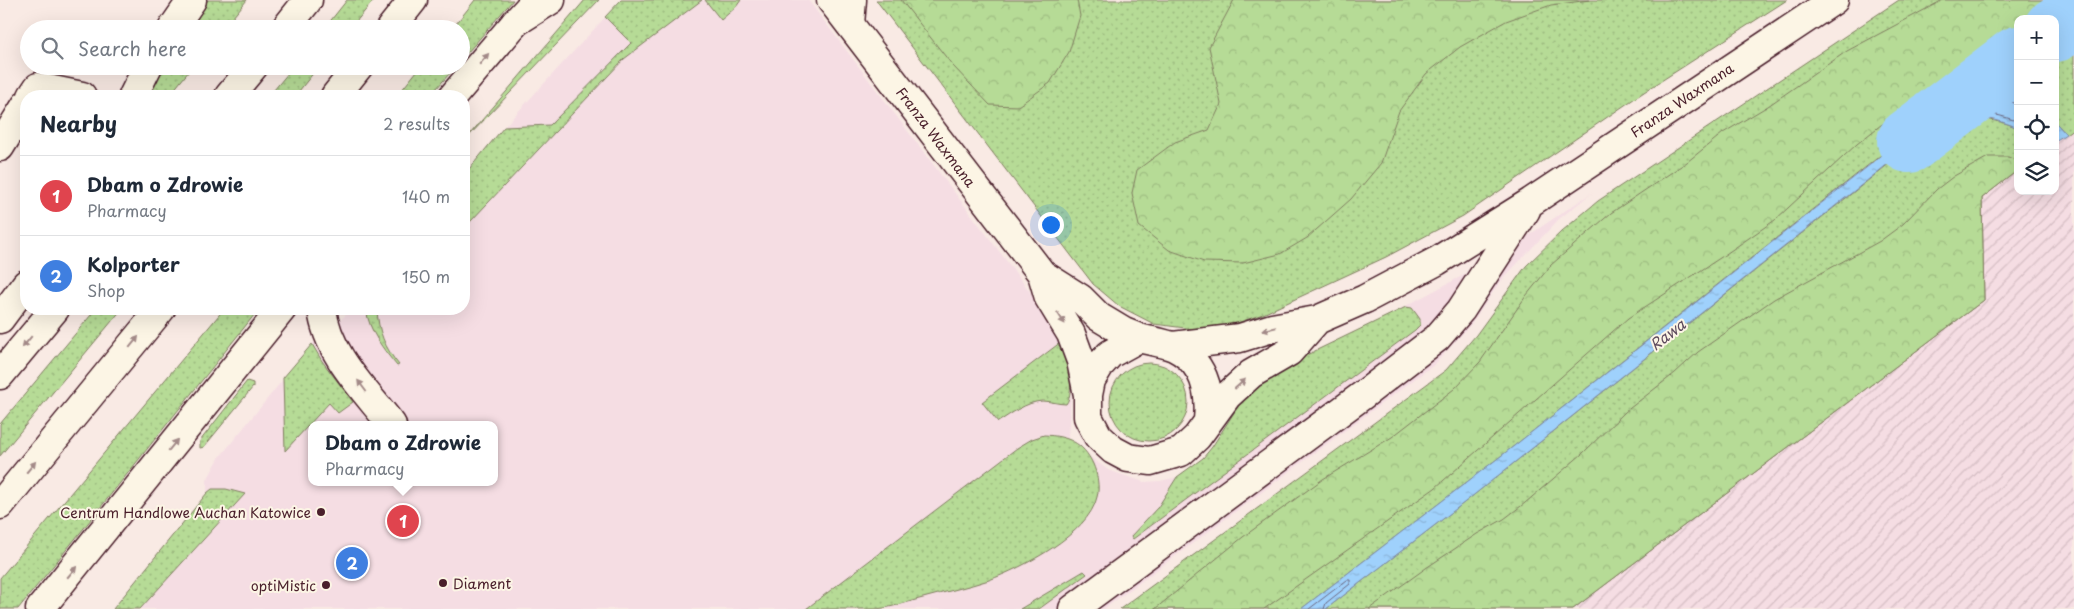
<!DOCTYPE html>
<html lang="en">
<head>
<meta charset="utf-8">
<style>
	:root { --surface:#fff; --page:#f2f2f3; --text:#1f2937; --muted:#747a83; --line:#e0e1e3; --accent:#1a73e8 }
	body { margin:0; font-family:"Playpen Sans",sans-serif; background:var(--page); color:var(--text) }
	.controls { position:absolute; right:15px; top:15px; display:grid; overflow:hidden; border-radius:10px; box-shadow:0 5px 20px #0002 }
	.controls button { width:45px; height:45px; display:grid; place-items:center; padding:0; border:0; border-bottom:1px solid var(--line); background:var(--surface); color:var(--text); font:25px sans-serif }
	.you { position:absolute; left:1050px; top:224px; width:18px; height:18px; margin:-12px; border:4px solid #fff; border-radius:50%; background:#1a73e8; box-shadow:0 0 0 8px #1a73e833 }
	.badge { display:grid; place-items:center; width:32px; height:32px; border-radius:50%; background:var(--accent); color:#fff; font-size:16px; font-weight:700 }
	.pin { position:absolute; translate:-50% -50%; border:2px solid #fff; box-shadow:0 1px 5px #0006 }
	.popup { position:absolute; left:308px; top:421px; width:190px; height:65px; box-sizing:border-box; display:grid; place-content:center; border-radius:10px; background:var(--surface); filter:drop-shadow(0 1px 4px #0005); font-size:16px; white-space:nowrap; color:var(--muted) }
	.popup b { font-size:19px; color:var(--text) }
	.popup::after { content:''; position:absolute; left:50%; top:100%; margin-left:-10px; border:10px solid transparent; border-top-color:var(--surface) }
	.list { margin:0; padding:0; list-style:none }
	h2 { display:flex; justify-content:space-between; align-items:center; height:65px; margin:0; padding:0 20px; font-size:21px }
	h2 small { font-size:16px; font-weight:400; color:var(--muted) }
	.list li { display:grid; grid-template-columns:32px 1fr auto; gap:15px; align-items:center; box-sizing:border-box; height:80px; padding:0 20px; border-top:1px solid var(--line) }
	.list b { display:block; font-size:19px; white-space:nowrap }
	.list p { margin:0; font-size:16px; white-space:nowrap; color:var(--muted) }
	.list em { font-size:16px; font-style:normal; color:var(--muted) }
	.icon { flex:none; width:28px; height:28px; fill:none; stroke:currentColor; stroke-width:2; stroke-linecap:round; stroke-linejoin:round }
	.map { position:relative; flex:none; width:2074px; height:609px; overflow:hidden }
	.search { position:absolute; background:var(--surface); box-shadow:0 5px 20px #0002; left:20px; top:20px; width:450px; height:55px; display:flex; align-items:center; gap:12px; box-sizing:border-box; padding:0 18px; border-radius:28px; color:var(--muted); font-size:19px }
	.panel { position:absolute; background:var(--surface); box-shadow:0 5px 20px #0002; left:20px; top:90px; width:450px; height:225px; border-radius:20px }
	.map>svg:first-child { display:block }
</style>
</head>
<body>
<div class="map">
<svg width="2074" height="609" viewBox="0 0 2074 609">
	<defs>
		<pattern id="industrial-furrows" width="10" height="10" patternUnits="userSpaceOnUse" patternTransform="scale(1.25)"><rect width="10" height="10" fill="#f5dde3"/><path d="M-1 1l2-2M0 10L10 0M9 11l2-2" fill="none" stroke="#d4bdc3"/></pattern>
		<pattern id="grass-dots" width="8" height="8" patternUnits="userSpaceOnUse" patternTransform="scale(1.25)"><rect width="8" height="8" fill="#b6db96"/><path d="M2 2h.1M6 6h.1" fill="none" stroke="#9ebc81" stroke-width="1.8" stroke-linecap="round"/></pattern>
		<pattern id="forest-crowns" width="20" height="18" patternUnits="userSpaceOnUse" patternTransform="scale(1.25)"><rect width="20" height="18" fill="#b6db96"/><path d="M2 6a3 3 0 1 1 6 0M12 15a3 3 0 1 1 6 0" fill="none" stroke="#9ebc81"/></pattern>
		<pattern id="water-ripples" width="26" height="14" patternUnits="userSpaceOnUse" patternTransform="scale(1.25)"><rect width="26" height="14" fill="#9fd1fc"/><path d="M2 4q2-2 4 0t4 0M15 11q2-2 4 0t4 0" fill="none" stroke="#8ab3d8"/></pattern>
	</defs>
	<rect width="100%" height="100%" fill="#f9eae4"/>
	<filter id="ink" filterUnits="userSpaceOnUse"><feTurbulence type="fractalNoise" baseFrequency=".02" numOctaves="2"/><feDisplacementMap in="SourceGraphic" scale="10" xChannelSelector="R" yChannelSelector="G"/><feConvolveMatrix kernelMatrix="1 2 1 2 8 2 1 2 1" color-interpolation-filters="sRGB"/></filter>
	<g filter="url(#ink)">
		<!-- built -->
		<path fill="#f5dde3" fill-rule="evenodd" d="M 621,0 L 808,0 L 1053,322 L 1072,380 L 1068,438 L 1081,446 L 1089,456 L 1108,470 L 1144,482 L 1160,481 L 1177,477 L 1203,458 L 1212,447 L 1244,397 L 1368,326 L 1492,260 L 1593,192 L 1559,219 L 1500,282 L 1472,323 L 1435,364 L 1104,609 L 113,609 L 207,493 L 207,480 L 219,458 L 312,344 L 353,309 L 464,309 L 464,175 L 504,127 ZM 312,425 L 494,425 L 494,482 L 312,482 Z"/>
		<!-- industrial -->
		<path fill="url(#industrial-furrows)" d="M 2074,128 L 2074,609 L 1573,609 L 1983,300 L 1982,197 L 2018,170 L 2018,191 L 2055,191 L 2055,142 Z"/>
		<!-- grass -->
		<path fill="url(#grass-dots)" stroke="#807d60" d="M 208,0 L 247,0 L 223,29 L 188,29 Z
			M 347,0 L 374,0 L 350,29 L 324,29 Z
			M 475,0 L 513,0 L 461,60 L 461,29 L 452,29 Z
			M 585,0 L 599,0 L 464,141 Z
			M 621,0 L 702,0 L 624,59 L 470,222 L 464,227 L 464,175 L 504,127 L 550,125 L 631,43 L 605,17 Z
			M 705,0 L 741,0 L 736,7 L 721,20 Z
			M 876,0 L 1787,0 L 1644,92 L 1463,216 L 1386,257 L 1263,314 L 1240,322 L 1216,328 L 1193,329 L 1154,324 L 1119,306 L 1093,284 Z
			M 1899,0 L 2074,0 L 2074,7 L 2055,21 L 2055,19 L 2018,19 L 2018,49 L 1924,121 L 1514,446 L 1301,609 L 1120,609 L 1446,370 L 1476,335 L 1526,266 L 1562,231 L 1598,201 Z
			M 2074,32 L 2074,128 L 2066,134 L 2055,122 L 2055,46 Z
			M 165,66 L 193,66 L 169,96 L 148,96 Z
			M 294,66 L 319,66 L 295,96 L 269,96 Z
			M 421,66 L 456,66 L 430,96 L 397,96 Z
			M 2018,77 L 2018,99 L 2006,96 Z
			M 1970,118 C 1986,119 2003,121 2018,128 L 2018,170 L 1982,198 L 1984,300 L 1573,609 L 1326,609 L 1465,502 L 1930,131 L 1935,137 Z
			M 1406,307 L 1412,308 L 1420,319 L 1420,325 L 1415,330 L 1133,539 L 1131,536 L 1158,507 L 1177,477 L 1203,458 L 1212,447 L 1244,397 L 1265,379 L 1290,363 Z
			M 96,309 L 122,309 L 0,456 L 0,424 Z
			M 224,309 L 259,309 L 84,528 L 18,609 L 0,609 L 0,578 Z
			M 366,309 L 377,309 C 378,331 385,348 399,365 L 397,366 C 383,349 369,331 366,309 Z
			M 1049,319 C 1052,323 1057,327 1060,331 C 1067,342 1076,393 1066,404 C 1058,404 1050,401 1042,401 C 1026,402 1011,414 998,422 L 982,402 L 1061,342 L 1045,320 Z
			M 312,344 L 322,361 L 353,402 L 338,413 L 329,403 L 285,451 L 283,378 Z
			M1110 402a39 39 0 1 1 78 0a39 39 0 1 1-78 0Z
			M 247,381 L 253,383 L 253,387 L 204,447 L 200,448 L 200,441 Z
			M 1044,435 C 1067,436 1083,442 1093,464 C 1097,473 1100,487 1097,497 C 1089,534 1022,568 989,580 C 967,587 945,592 923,598 C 907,602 891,608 875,609 C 852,609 829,609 806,609 L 1017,448 L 1032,439 Z
			M 212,489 L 226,489 L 245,494 L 140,609 L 113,609 L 207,493 Z
			M 1084,571 L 1087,574 L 1039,609 L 1020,609 Z"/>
		<!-- forest -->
		<path fill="url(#forest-crowns)" stroke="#807d60" d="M 901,0 L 1077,0 L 1080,16 L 1069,52 L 1050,83 L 1018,106 L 990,105 L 953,66 Z
			M 1234,0 L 1590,0 L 1551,5 L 1506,21 L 1460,47 L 1426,74 L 1399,111 L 1381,163 L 1351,199 L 1307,238 L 1280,254 L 1243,263 L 1204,262 L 1169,250 L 1139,226 L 1132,193 L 1137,170 L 1175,142 L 1209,130 L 1221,104 L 1209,47 Z
			M 1943,0 L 2052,0 L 2029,19 L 2018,19 L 2018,28 L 2006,37 L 1965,61 L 1935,89 L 1901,109 L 1857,144 L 1775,220 L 1723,256 L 1628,318 L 1435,488 L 1264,609 L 1155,609 L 1243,537 L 1323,479 L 1392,437 L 1454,389 L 1480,362 L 1526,296 L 1551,265 L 1611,213 L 1687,162 L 1723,133 L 1768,106 L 1847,51 Z
			M 1988,157 L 2008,157 L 2018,161 L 2018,170 L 1982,198 L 1984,300 L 1573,609 L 1369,609 L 1426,568 L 1477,534 L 1504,519 L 1525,503 L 1582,454 L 1625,412 L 1675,373 L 1698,352 L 1774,299 L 1880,241 L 1903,224 L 1937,189 L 1954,176 Z"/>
		<!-- water -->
		<path fill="url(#water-ripples)" stroke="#7d8aa8" d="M 1971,85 L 2018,99 L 2018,128 C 2005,122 1985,116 1970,118 C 1958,119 1945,131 1935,137 L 1929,131 L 1465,502 L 1326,609 L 1301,609 L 1514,446 Z
			M 2055,122 L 2066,134 L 2055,141 Z"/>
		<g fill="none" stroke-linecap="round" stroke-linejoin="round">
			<!-- shore -->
			<path stroke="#6c667f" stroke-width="1" d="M 1974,97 L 1998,105 L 1999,108 L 1997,110 L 1967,106 L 1966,102 Z
				M 2018,104 L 1972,91 L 1929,124 L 1937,129 C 1947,124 1958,114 1970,113 C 1984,111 2005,116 2018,122
				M 1309,609 L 1347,580 L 1350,580 L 1350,584 L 1326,603 L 1324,609"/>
			<!-- river -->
			<path stroke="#9fd1fc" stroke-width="64" d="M 2055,30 L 2074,17
				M 1909,141 L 2018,58"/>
			<!-- minor casing -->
			<g stroke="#4a1f2b" stroke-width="31">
				<path id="minor" d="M 831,0 L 1042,274 L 1049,298 L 1071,334 L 1081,361 L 1088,395
					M 32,96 L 38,87 L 82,96
					M 453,96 L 516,22 L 551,0
					M 0,147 L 26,105
					M 1042,274 L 1080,298 L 1099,317 L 1124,332 L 1139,338
					M 322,309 C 327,354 365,390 392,425
					M 1173,346 L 1240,338 L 1272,328 L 1317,320 L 1365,299 L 1437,261 L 1531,202 L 1834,0
					M 1208,420 C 1211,390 1203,361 1174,347 C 1165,343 1150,341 1139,338 L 1110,354 L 1100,365 L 1091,380 L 1088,395 L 1088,417 L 1098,436 L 1113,450 L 1128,458 L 1150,461 L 1181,452 L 1197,437 L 1227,396 L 1251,374 L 1289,352 L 1317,320
					M 40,609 L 282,309
					M 1073,609 L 1363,395 L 1437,338 L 1461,310 L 1526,210"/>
			</g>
			<!-- major casing -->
			<g stroke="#4a1f2b" stroke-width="31">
				<path id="major" d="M 516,22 L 536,0
					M 850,24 L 852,0
					M 172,29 L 192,0
					M 285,29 L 308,0
					M 390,29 L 413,0
					M 133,96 L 148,66
					M 229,96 L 254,66
					M 335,96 L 359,66
					M 0,319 L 26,284
					M 0,375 L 55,309
					M 0,505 L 161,309"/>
			</g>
			<!-- minor -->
			<use href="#minor" stroke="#fcf5e5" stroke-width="28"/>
			<!-- major -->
			<use href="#major" stroke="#fcf5e5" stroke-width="28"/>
		</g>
		<!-- one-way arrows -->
		<defs><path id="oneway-solid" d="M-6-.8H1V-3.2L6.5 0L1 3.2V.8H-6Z" transform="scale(1.25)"/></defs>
		<g fill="#a38a88">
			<use href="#oneway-solid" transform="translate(484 59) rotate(-50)"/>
			<use href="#oneway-solid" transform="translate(1061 318) rotate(57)"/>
			<use href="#oneway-solid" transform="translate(1269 329) rotate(166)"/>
			<use href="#oneway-solid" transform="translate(27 342) rotate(129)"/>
			<use href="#oneway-solid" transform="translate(134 342) rotate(-51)"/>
			<use href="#oneway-solid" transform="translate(1240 384) rotate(-42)"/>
			<use href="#oneway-solid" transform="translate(362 386) rotate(-127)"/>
			<use href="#oneway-solid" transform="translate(173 445) rotate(-51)"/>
			<use href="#oneway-solid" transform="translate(31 467) rotate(-50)"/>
			<use href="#oneway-solid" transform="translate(72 572) rotate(-50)"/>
		</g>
	</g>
	<!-- markers -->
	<g fill="#4a1f2b" stroke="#fcf5e5" stroke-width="2">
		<circle cx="321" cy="512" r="5"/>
		<circle cx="443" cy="583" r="5"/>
		<circle cx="326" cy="585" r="5"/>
	</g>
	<g text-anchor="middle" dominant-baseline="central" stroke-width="4" stroke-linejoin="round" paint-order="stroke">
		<!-- street labels -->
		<g font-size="14" fill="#4a1f2b" stroke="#fcf5e5">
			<text transform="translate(1682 100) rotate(-34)">Franza Waxmana</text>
			<text transform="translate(936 137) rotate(53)">Franza Waxmana</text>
		</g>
		<!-- poi labels -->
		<g font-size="14" fill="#4a1f2b" stroke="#fcf5e5" text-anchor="end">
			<text x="311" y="512">Centrum Handlowe Auchan Katowice</text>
			<text x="453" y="583" text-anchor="start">Diament</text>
			<text x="316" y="585">optiMistic</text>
		</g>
		<!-- water labels -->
		<g font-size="15" font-style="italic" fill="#5f4c5f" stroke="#fcf5e5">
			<text transform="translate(1667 334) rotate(-38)">Rawa</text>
		</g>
	</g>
</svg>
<div class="controls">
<button>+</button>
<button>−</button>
<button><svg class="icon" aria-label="locate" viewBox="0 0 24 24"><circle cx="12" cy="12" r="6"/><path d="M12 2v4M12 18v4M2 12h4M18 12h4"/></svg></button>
<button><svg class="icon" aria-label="layers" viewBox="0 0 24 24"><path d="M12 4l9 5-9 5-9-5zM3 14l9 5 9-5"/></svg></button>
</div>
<div class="you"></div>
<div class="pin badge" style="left:403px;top:521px;background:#e0444e">1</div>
<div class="popup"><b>Dbam o Zdrowie</b>Pharmacy</div>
<div class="pin badge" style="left:352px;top:563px;background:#3f7fe0">2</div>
<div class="search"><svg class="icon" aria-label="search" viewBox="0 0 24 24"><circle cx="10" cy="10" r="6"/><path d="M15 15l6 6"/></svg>Search here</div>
<section class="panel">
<h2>Nearby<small>2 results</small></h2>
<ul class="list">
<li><span class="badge" style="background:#e0444e">1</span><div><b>Dbam o Zdrowie</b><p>Pharmacy</p></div><em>140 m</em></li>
<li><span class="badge" style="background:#3f7fe0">2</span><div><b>Kolporter</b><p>Shop</p></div><em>150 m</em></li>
</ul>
</section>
</div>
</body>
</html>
